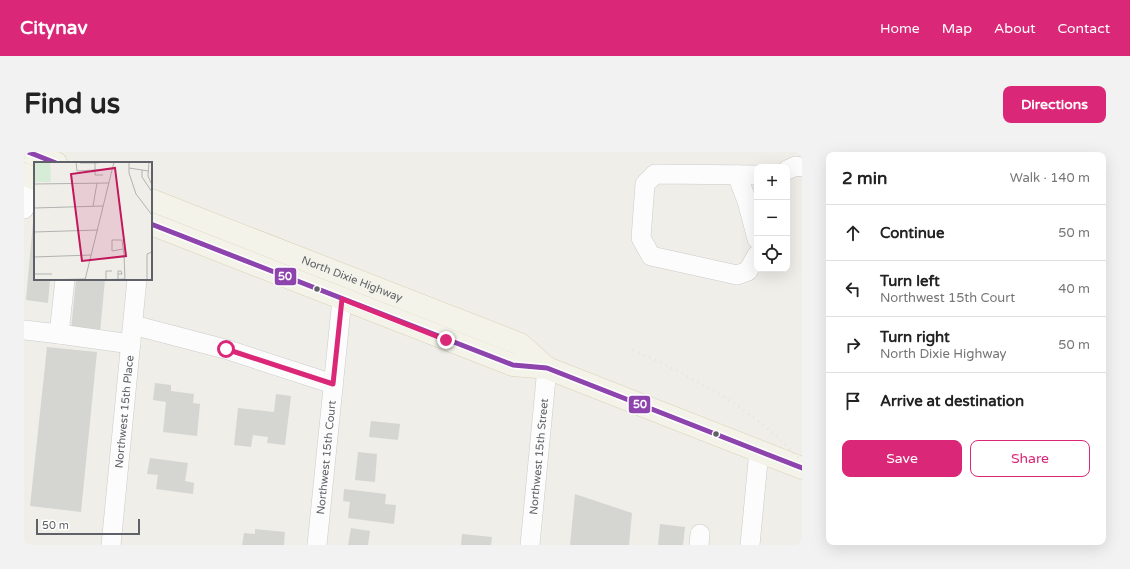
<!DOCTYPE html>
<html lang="en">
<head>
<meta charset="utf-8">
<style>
	:root { --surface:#fff; --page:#f2f2f2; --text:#222; --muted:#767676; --line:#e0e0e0; --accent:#db2777 }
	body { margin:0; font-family:"Varela Round",sans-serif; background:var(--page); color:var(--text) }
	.controls { position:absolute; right:12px; top:12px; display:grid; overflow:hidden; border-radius:8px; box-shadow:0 4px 16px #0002 }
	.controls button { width:36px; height:36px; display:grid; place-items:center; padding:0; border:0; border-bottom:1px solid var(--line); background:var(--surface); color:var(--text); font:20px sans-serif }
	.scale { position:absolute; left:12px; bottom:10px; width:104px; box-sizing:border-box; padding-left:4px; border:2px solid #5e6268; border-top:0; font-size:11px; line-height:14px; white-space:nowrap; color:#5e6268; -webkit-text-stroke:3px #fff; paint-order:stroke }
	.stop { position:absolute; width:12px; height:12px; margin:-9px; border:3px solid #db2777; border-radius:50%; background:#fff }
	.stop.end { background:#db2777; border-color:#fff; box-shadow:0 1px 4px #0008 }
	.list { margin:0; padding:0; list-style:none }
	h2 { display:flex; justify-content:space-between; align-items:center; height:52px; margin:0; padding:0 16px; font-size:17px }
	h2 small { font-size:13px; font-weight:400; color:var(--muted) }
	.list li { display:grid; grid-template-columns:26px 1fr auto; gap:12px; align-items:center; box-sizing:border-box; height:56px; padding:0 16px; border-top:1px solid var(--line) }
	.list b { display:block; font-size:15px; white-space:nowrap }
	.list p { margin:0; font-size:13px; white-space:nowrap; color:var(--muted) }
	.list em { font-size:13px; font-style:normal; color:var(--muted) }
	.actions { display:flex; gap:8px; padding:12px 16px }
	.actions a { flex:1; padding:9px 0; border:1px solid var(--accent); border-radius:8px; text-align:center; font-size:14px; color:var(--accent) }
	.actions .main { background:var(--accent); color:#fff }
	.icon { flex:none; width:22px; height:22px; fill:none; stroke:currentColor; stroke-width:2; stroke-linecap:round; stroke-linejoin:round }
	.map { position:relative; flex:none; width:778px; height:393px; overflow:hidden; border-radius:8px }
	header { display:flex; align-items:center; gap:24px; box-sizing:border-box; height:56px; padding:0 20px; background:var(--accent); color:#fff }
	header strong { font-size:19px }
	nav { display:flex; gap:22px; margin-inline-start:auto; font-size:14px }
	.intro { display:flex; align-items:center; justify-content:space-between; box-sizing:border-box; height:96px; padding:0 24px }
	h1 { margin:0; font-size:28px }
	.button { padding:10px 18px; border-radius:8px; background:var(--accent); color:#fff; font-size:14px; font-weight:700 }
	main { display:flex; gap:24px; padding:0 24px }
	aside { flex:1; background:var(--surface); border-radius:8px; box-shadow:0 4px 16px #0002 }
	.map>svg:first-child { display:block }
</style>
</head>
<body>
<header>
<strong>Citynav</strong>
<nav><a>Home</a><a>Map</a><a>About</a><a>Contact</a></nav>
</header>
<div class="intro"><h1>Find us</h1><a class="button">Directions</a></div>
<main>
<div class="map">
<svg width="778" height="393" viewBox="0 0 778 393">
	<rect width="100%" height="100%" fill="#efeee9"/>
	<!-- building -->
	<path fill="#d5d5d2" d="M 10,59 L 11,59 L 11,127 L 26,127 L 24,151 L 2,148 Z
		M 52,127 L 81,127 L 76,181 L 47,178 Z
		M 23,195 L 73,200 L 57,360 L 6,354 Z
		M 131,231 L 147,233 L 147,239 L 170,242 L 169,251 L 176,252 L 173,284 L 139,280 L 142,250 L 129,248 Z
		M 252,242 L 267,244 L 261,293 L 243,291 L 244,285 L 229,283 L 227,295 L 210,293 L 214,256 L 250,260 Z
		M 347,269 L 376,272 L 374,288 L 345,285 Z
		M 334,300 L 353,302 L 351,330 L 331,328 Z
		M 126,306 L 164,311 L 161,329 L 170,331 L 169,342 L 132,337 L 134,323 L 123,322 Z
		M 320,337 L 362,342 L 361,352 L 372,353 L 370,372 L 324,366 L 326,350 L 319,349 Z
		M 551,342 L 608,361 L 605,393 L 546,393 Z
		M 636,372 L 661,375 L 659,393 L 634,393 Z
		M 327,376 L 346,379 L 344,393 L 324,393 Z
		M 231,377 L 261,380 L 260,393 L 218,393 L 220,381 L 231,382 Z
		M 438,382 L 468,385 L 467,393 L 437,393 Z"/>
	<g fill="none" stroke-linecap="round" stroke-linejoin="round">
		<!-- minor casing -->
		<g stroke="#cbcbca" stroke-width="20">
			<g id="minor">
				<path d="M 763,18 L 772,14 L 778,15"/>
				<path d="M 713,23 L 723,49 L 733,87"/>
				<path d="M 733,23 L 631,22 L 621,32 L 617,86 L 627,104 L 713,123 L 724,119 L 733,103"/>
				<path d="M 0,57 L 7,25"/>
				<path d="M 109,173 L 201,197 L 309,232"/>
				<path d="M 0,178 L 35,182 L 41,127"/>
				<path d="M 35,182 L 107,192"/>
				<path id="s1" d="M 87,393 L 113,127"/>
				<path id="s2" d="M 293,393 L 318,147"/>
				<path id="s3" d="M 506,393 L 523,216"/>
				<path d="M 675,393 L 676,382"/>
				<path d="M 726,393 L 735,299"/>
			</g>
		</g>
		<!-- major casing -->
		<g stroke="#d8d2b6" stroke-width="23">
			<g id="major">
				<path d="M 4,0 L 32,11"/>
				<path d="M 0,22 L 11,27"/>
				<path id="s4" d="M 127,48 L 496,192 L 523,216"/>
				<path d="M 127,72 L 489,213 L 523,216 L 778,316"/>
			</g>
		</g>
		<!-- minor -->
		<use href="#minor" stroke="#fdfcfc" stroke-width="19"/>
		<!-- major -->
		<use href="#major" stroke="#f4f3e9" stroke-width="22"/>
		<!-- rail -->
		<path stroke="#e5e5e4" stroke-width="3" stroke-dasharray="1 5" stroke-linecap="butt" d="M 609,198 C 674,227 730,257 778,310"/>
		<!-- bus-1 casing -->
		<g stroke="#fff" stroke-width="8">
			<path id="bus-1" d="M 4,0 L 32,11
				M 127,72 L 489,213 L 523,216 L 778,316"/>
		</g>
		<!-- bus-1 -->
		<use href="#bus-1" stroke="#8e44ad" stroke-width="5"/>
	</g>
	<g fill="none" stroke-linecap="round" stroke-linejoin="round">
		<!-- route -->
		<path stroke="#db2777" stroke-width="5" d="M 202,197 L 309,232 L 318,147 L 422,188"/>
	</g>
	<!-- markers -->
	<g fill="#5e6268" stroke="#fff" stroke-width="1.5">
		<circle cx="293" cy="137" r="3.5"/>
		<circle cx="692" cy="282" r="3.5"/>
	</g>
	<g text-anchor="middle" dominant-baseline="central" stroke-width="3" stroke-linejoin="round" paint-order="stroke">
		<!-- street labels -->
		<g font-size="11" fill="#5e6268" stroke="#fff">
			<text stroke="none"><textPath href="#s4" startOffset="216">North Dixie Highway</textPath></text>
			<text stroke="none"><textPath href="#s1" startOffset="134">Northwest 15th Place</textPath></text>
			<text stroke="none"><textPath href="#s3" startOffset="89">Northwest 15th Street</textPath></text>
			<text stroke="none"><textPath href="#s2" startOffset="88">Northwest 15th Court</textPath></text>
		</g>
	</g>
	<!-- overview -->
	<g transform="translate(10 10)">
		<rect width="118" height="118" fill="#efeee9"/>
		<path d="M 0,0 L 16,0 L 17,20 L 0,20 Z" fill="#d7ecd6"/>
		<path fill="none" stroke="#b1b2b1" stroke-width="1" d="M 42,0 L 43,9 L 78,7M 95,0 L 95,11 L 102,32 L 118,53M 115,0 L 114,14 L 118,23M 46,1 L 61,1M 95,6 L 108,8M 114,9 L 108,8 L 108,15 L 118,30M 69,13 L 61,13 L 61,1 L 73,0M 0,22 L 75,21M 59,44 L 63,21M 0,46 L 69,44M 0,70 L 64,68M 89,87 L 78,89 L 78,78 L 88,78 L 90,93 L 91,118M 0,95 L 57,93M 0,112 L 18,112M 84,112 L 88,112 L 87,109 L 84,109 L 84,117M 72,117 L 72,109 L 78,109M 6,118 L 51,117M 51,118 L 80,0M 64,118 L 91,117M 113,118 L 113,92 L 118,90"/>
		<path fill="#c2185b" fill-opacity="0.15" stroke="#c2185b" stroke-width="2" d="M 81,6 L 92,94 L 48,99 L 37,12 Z"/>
		<rect width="118" height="118" fill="none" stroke="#5e6268" stroke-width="2"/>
	</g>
	<g stroke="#fff" stroke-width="1.5">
		<rect x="250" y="115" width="23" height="19" rx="4" fill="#8e44ad"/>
		<rect x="604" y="243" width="23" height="19" rx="4" fill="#8e44ad"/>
	</g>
	<g font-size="11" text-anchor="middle" font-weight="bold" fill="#fff">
		<text x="261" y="128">50</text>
		<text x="616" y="256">50</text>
	</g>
</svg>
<div class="controls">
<button>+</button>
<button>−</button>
<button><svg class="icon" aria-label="locate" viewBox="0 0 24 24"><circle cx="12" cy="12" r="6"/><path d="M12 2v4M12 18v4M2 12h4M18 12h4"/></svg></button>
</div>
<div class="scale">50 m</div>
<div class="stop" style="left:202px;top:197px"></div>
<div class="stop end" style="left:422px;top:188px"></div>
</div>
<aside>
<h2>2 min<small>Walk · 140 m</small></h2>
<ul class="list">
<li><svg class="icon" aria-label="ahead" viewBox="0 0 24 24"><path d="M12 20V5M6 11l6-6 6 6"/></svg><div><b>Continue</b></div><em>50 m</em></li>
<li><svg class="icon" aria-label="left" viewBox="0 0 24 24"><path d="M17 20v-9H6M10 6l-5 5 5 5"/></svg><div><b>Turn left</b><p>Northwest 15th Court</p></div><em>40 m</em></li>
<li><svg class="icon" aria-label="right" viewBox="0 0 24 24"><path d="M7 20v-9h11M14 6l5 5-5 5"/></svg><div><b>Turn right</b><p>North Dixie Highway</p></div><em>50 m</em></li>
<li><svg class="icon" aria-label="arrive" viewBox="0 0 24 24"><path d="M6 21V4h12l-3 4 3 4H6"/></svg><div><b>Arrive at destination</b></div></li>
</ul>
<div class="actions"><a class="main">Save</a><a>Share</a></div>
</aside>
</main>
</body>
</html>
